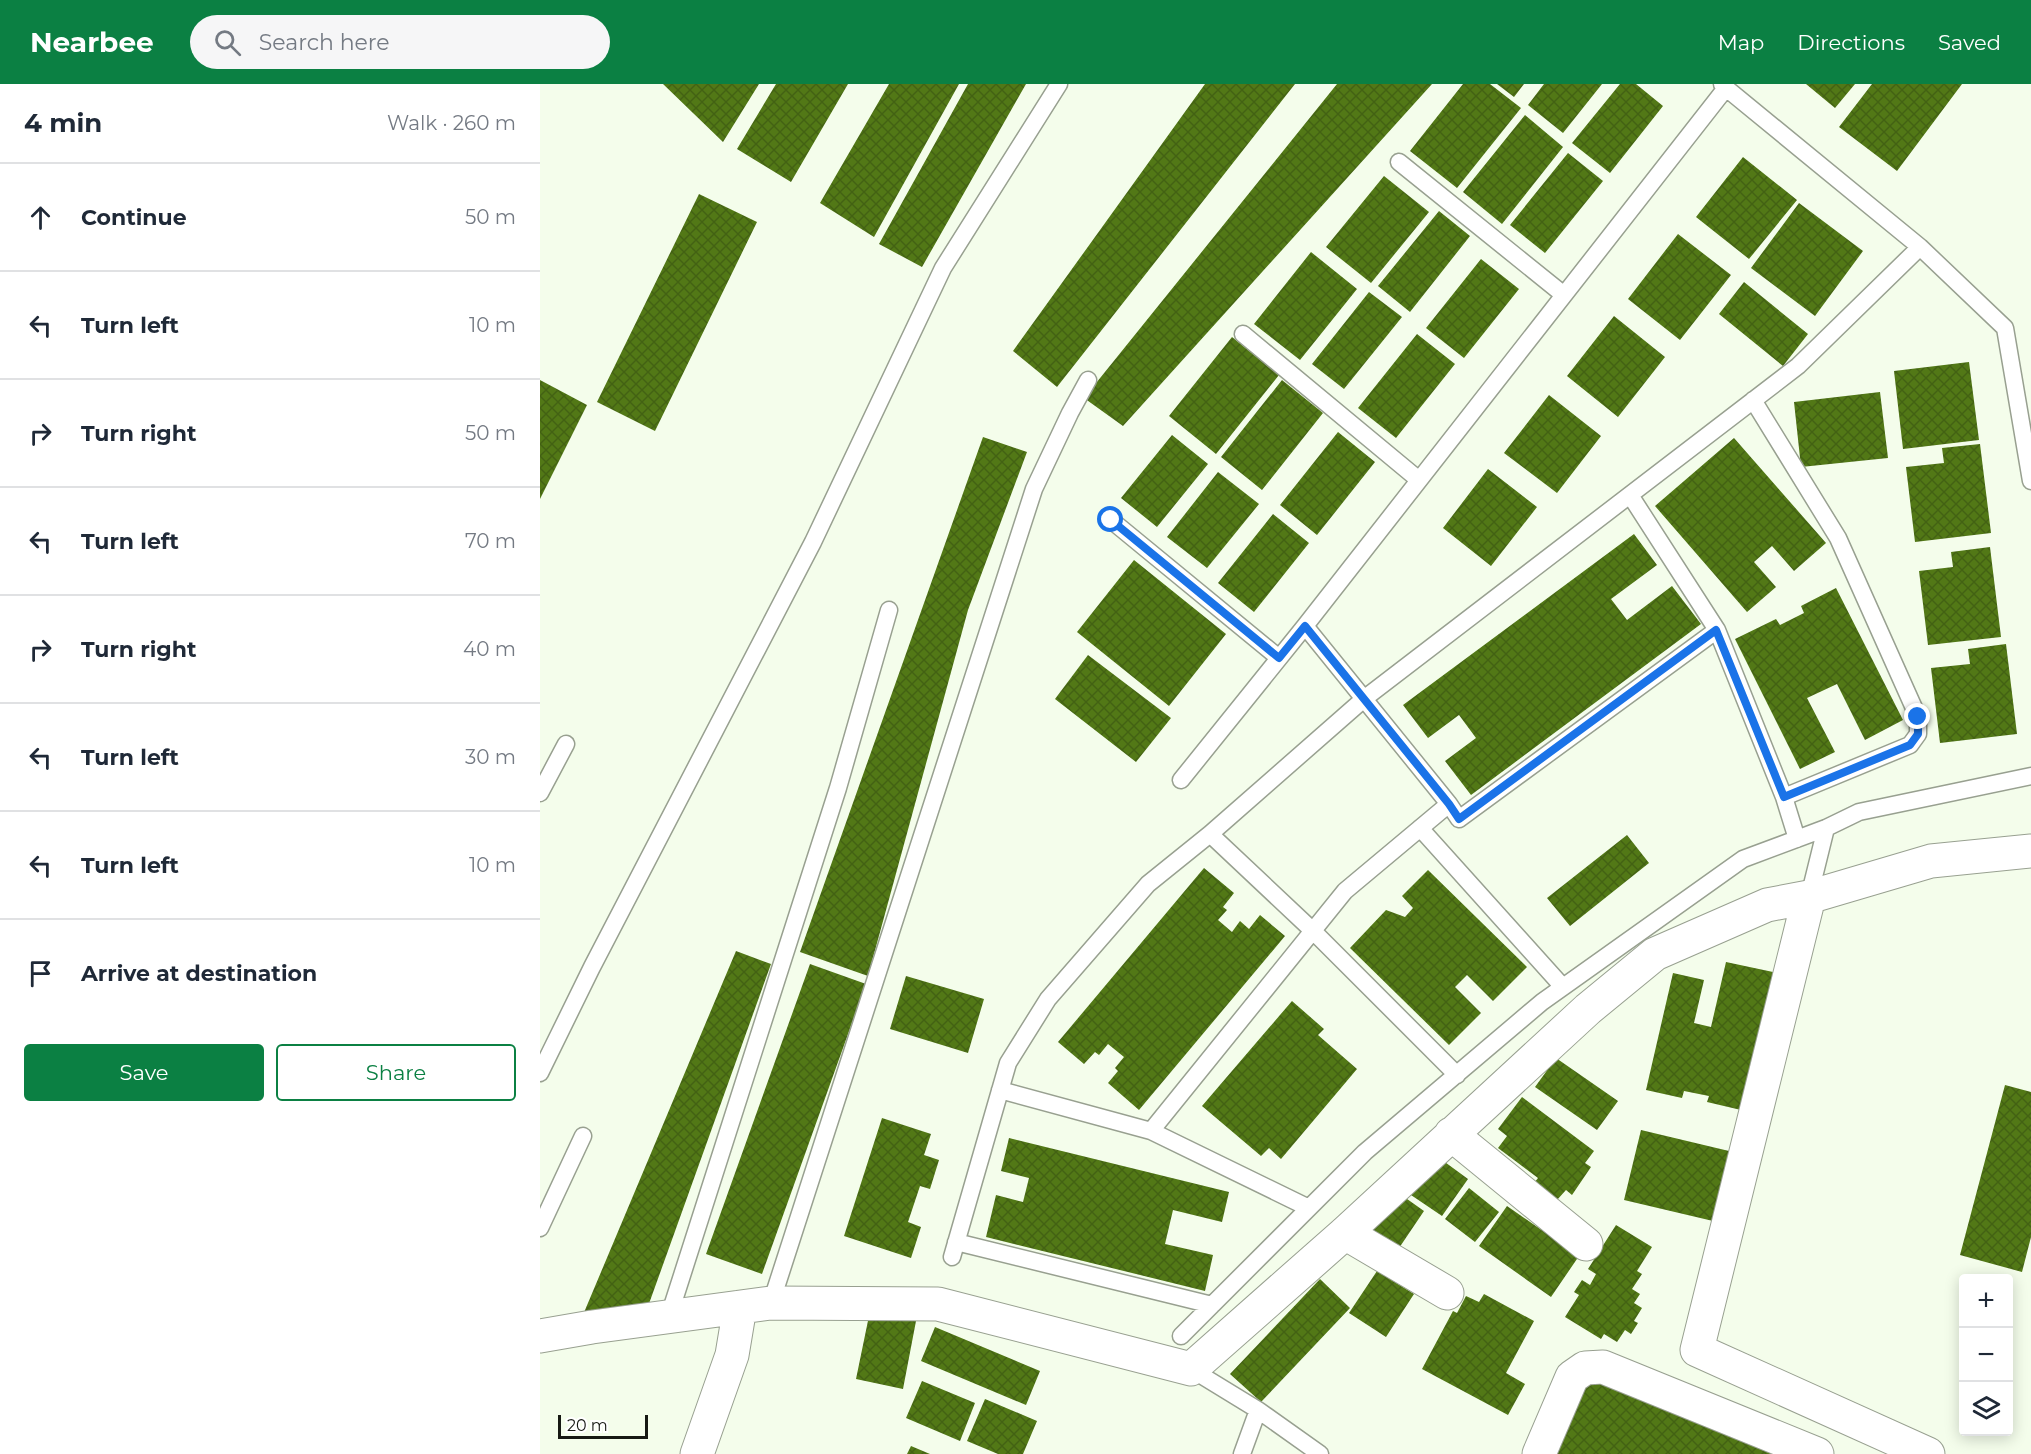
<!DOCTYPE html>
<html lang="en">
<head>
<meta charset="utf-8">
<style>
	:root { --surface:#fff; --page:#f6f6f7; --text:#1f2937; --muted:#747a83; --line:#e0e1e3; --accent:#0b8043 }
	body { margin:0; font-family:Montserrat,sans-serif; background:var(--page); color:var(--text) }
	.controls { position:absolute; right:18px; bottom:18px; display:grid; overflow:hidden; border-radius:6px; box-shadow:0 3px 15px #0003 }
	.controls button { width:54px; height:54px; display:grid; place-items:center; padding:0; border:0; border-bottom:2px solid var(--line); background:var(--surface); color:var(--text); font:30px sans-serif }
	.scale { position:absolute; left:18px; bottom:15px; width:90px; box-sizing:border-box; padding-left:6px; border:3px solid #161913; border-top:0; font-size:16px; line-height:21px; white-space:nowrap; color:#161913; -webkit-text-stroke:4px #fff; paint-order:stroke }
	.stop { position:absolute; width:18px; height:18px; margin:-14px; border:4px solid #1a73e8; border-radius:50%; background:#fff }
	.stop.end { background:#1a73e8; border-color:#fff; box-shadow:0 2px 6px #0008 }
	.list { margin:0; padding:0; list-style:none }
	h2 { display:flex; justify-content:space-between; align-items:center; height:78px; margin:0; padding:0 24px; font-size:26px }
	h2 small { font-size:20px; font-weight:400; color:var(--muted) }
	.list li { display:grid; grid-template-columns:39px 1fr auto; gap:18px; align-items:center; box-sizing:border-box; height:108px; padding:0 24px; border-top:2px solid var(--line) }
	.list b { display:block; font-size:22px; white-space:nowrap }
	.list em { font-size:20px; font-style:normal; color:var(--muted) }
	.actions { display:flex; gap:12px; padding:18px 24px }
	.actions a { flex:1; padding:14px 0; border:2px solid var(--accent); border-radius:6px; text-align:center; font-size:21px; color:var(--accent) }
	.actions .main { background:var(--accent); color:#fff }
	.icon { flex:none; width:33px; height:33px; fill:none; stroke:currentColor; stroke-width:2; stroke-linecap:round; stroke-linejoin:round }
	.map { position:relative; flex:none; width:1491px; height:1370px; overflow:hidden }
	header { display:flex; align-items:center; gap:36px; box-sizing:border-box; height:84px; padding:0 30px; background:var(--accent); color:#fff }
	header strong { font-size:28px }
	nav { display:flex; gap:33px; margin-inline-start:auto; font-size:21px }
	.search { width:420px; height:54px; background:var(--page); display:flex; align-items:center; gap:15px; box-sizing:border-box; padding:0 21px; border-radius:33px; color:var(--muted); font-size:22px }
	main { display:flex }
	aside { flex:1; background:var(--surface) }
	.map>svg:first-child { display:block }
</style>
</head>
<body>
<header>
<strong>Nearbee</strong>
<div class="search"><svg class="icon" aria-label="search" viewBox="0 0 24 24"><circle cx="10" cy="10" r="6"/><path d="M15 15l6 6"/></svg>Search here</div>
<nav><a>Map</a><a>Directions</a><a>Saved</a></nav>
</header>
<main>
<aside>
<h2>4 min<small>Walk · 260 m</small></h2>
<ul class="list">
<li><svg class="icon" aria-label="ahead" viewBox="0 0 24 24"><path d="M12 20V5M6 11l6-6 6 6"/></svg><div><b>Continue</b></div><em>50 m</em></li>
<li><svg class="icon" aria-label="left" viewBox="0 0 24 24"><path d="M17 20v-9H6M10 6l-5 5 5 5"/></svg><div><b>Turn left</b></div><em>10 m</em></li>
<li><svg class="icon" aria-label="right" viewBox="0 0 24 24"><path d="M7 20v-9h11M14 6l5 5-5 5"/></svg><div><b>Turn right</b></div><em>50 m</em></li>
<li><svg class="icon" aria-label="left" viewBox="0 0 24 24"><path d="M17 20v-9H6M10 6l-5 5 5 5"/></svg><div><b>Turn left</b></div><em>70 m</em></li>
<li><svg class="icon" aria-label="right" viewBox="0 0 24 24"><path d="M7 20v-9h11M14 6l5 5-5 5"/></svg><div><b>Turn right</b></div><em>40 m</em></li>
<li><svg class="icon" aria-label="left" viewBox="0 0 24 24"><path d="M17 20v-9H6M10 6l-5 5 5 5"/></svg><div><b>Turn left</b></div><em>30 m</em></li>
<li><svg class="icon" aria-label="left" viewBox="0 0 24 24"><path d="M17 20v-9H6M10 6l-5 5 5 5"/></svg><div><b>Turn left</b></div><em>10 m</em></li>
<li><svg class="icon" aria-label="arrive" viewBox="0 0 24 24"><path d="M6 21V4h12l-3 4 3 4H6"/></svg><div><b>Arrive at destination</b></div></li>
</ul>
<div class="actions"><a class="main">Save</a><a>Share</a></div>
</aside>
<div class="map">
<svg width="1491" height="1370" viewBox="0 0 1491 1370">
	<defs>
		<pattern id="building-cross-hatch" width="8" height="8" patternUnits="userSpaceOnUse" patternTransform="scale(1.5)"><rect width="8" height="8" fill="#527816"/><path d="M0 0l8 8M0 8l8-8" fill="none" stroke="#436213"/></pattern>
	</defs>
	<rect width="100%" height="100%" fill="#f4fdeb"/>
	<!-- building -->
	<path fill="url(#building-cross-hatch)" d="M 123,0 L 219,0 L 183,58 Z
		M 236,0 L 308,0 L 251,98 L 197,65 Z
		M 349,0 L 419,0 L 334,153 L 280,119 Z
		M 428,0 L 486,0 L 382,183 L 339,160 Z
		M 665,0 L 755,0 L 517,303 L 473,267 Z
		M 797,0 L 892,0 L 583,342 L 544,314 Z
		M 923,0 L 950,0 L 981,24 L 917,104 L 870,67 Z
		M 957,0 L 984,0 L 974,13 Z
		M 1004,0 L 1062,0 L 1023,49 L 988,21 Z
		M 1080,0 L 1096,0 L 1123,22 L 1070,89 L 1032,59 Z
		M 1266,0 L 1315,0 L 1295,24 Z
		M 1332,0 L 1422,0 L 1357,87 L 1299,43 Z
		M 985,31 L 1023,63 L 962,140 L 923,108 Z
		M 1028,69 L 1063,97 L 1005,169 L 970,141 Z
		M 1203,73 L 1257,116 L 1209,175 L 1156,133 Z
		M 844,92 L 889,128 L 831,199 L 786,163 Z
		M 159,110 L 217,138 L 115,347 L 57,318 Z
		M 1259,119 L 1323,167 L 1275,232 L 1211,184 Z
		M 899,127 L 930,152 L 870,228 L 838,202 Z
		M 1138,150 L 1191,191 L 1140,256 L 1088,215 Z
		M 771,168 L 817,205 L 760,276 L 714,240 Z
		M 941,175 L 979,205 L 924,274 L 886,244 Z
		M 1204,198 L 1268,250 L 1243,282 L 1179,230 Z
		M 829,208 L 862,233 L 804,305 L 772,280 Z
		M 1074,232 L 1125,273 L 1078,333 L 1027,292 Z
		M 877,250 L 915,280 L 856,354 L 818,324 Z
		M 692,253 L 739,291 L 676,370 L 629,332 Z
		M 1429,278 L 1439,356 L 1363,365 L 1354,287 Z
		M 0,296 L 47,321 L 0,415 Z
		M 742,296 L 783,329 L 722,406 L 681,373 Z
		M 1340,308 L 1348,374 L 1261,383 L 1254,318 Z
		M 1009,311 L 1061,352 L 1017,409 L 964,369 Z
		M 798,348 L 835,378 L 777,451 L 740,421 Z
		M 632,351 L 668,380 L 617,443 L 581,414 Z
		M 443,353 L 487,368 L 428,526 L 328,892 L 260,868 Z
		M 1194,354 L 1286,459 L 1254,487 L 1232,462 L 1214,478 L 1236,503 L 1207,528 L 1115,422 Z
		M 1440,360 L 1451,449 L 1375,458 L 1366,383 L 1404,379 L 1402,364 Z
		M 948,385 L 997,423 L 951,482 L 903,444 Z
		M 678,388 L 719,420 L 667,484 L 627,453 Z
		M 733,430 L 769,459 L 714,528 L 678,499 Z
		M 1094,450 L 1117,481 L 1071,515 L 1087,536 L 1132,502 L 1161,540 L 931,711 L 905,677 L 936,654 L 919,631 L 888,654 L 863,621 Z
		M 1450,463 L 1461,553 L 1388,561 L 1379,487 L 1413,483 L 1411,468 Z
		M 594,476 L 686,550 L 629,622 L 537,548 Z
		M 1296,504 L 1363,636 L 1325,656 L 1297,600 L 1267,614 L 1295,668 L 1260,685 L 1195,555 L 1236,535 L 1240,541 L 1264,529 L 1261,522 Z
		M 1466,560 L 1477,650 L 1400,659 L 1391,584 L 1430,580 L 1428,565 Z
		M 548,571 L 631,634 L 596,678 L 515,615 Z
		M 1087,751 L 1109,779 L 1030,842 L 1007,814 Z
		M 664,784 L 694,809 L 683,823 L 687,826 L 678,836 L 692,848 L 700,837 L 709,845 L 720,831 L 745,852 L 599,1026 L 568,999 L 578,987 L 575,984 L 584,973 L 568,960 L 559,971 L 555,968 L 544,980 L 518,958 Z
		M 888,786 L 987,883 L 953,917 L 927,891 L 915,903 L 941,929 L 909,961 L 810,864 L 846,826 L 865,833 L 873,824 L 862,812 Z
		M 196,867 L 231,880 L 106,1228 L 40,1238 Z
		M 1186,878 L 1233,888 L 1201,1026 L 1167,1018 L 1169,1012 L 1144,1007 L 1142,1014 L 1106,1006 L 1133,889 L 1164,896 L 1154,939 L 1171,943 Z
		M 270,880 L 326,900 L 222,1190 L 166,1170 Z
		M 366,892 L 444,915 L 428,969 L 350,945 Z
		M 752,917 L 784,945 L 778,951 L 817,985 L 741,1075 L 729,1064 L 721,1072 L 662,1022 Z
		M 1016,974 L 1078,1017 L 1057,1046 L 995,1003 Z
		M 1465,1001 L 1491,1008 L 1491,1153 L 1482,1188 L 1420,1171 Z
		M 982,1013 L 1054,1067 L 1045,1079 L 1051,1083 L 1032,1111 L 1026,1106 L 1017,1116 L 994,1099 L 998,1094 L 958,1064 L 967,1052 L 958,1045 Z
		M 342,1034 L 391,1050 L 384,1071 L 399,1076 L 390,1105 L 380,1102 L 368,1138 L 381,1143 L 371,1174 L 304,1152 Z
		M 1101,1046 L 1189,1067 L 1173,1137 L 1084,1116 Z
		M 469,1054 L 689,1108 L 682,1138 L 633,1126 L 625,1160 L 673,1171 L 665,1207 L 446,1153 L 456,1111 L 483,1118 L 489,1094 L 461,1087 Z
		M 898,1073 L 928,1095 L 902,1132 L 871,1111 Z
		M 929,1104 L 959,1128 L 935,1158 L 905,1135 Z
		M 860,1110 L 884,1127 L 855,1170 L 829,1152 L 847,1125 Z
		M 967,1122 L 1039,1172 L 1011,1213 L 939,1162 Z
		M 1076,1141 L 1112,1163 L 1097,1187 L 1102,1190 L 1092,1205 L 1100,1210 L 1094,1219 L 1102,1224 L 1094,1237 L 1098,1239 L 1091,1250 L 1085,1246 L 1077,1258 L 1064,1250 L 1061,1255 L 1025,1233 L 1039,1211 L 1034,1208 L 1042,1196 L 1050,1201 L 1056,1190 L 1048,1185 Z
		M 837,1187 L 874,1210 L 846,1253 L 809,1229 Z
		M 780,1195 L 810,1224 L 721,1318 L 690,1290 Z
		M 944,1210 L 994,1237 L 966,1289 L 985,1300 L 968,1331 L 882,1285 L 913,1227 L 917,1229 L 926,1212 L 939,1218 Z
		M 330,1227 L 376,1237 L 363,1305 L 316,1295 Z
		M 395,1243 L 500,1287 L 486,1321 L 381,1277 Z
		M 1043,1292 L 1232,1370 L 1011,1370 Z
		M 382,1297 L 435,1319 L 420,1357 L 366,1334 Z
		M 445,1315 L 497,1337 L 483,1370 L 458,1370 L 427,1357 Z
		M 371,1362 L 390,1370 L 367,1370 Z"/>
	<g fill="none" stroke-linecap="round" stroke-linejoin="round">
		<!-- service casing -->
		<g stroke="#98a090" stroke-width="19">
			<path id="service" d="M 1186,4 L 1380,163 L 1465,244 L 1491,397
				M 859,78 L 1024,211
				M 703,250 L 879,396
				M 1213,316 L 1298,454 L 1378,633 L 1378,650 L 1370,661 L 1244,713 L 1257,755
				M 1090,411 L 1177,546
				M 571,436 L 739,574
				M 641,696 L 765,542 L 1186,4 L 1182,0
				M 0,709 L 26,660
				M 909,720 L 919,735 L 1177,546 L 1244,713
				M 880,744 L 1023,903
				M 670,750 L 772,846 L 917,991
				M 1269,813 L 1286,744
				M 0,989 L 52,883 L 273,458 L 403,184 L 519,0
				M 460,1006 L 611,1047 L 769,1124
				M 611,1047 L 805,807 L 909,720 L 765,542
				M 0,1144 L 43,1052
				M 416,1158 L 672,1221
				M 412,1173 L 468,979 L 508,915 L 608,800 L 670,750 L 825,614 L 1258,282 L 1380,163
				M 231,1219 L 494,405 L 530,329 L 548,296
				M 129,1232 L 298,704 L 349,526
				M 641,1252 L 825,1068 L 1002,918 L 1203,775 L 1286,744 L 1319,728 L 1491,692
				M 651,1285 L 718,1326 L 780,1370
				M 702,1370 L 718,1326"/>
		</g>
		<!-- minor casing -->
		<g stroke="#98a090" stroke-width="35">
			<path id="minor" d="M 1269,813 L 1157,1266 L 1388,1370
				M 911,1050 L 1046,1160
				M 805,1149 L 907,1209
				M 0,1252 L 52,1243 L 231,1219 L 398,1220 L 651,1285 L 805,1149 L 1048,925 L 1115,870 L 1227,821 L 1269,813 L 1391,777 L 1491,767
				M 157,1370 L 192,1271 L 200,1223
				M 999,1370 L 1032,1293 L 1045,1284 L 1063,1283 L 1277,1370"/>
		</g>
		<!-- service -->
		<use href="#service" stroke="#fff" stroke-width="16"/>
		<!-- minor -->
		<use href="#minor" stroke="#fff" stroke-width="33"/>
	</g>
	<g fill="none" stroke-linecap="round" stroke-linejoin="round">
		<!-- route -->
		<path stroke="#1a73e8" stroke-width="8" d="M 571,436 L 739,574 L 765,542 L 909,720 L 919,735 L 1176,546 L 1244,713 L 1370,661 L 1378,650 L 1378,633"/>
	</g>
</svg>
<div class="controls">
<button>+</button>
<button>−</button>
<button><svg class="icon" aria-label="layers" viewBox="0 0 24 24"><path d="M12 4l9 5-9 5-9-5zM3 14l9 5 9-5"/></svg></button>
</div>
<div class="scale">20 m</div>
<div class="stop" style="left:571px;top:436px"></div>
<div class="stop end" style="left:1378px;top:633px"></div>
</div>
</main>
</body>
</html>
